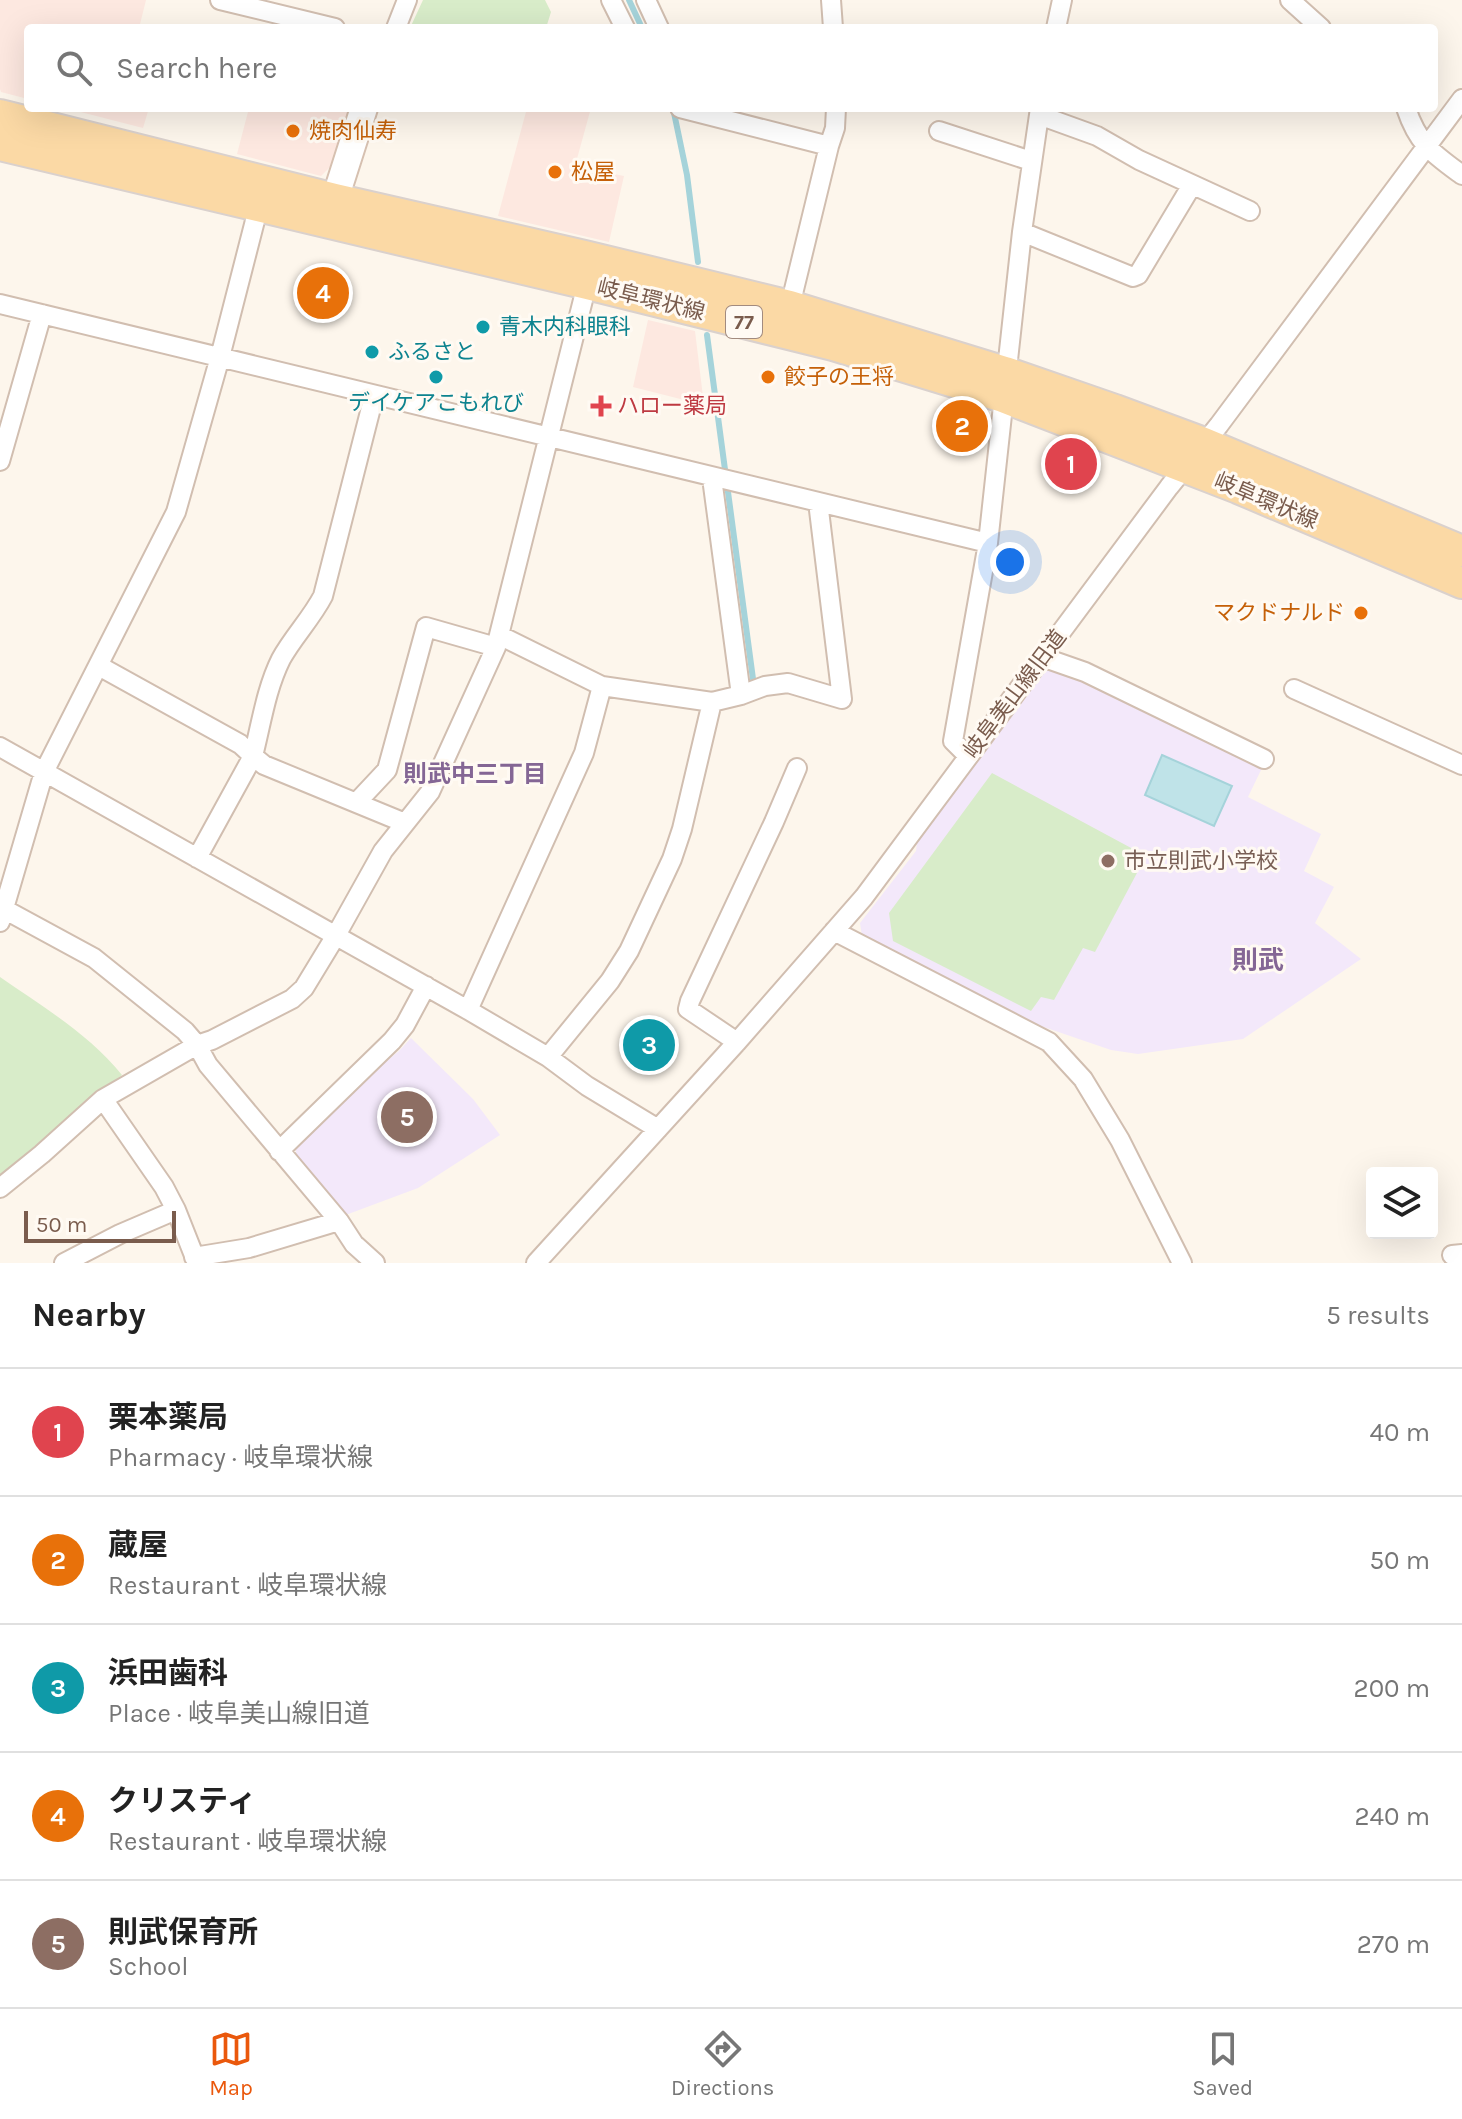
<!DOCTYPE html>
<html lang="en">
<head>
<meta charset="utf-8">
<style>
	:root { --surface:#fff; --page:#f6f6f6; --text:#222; --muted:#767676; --line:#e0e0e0; --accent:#ea580c }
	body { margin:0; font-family:Karla,"Noto Sans JP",sans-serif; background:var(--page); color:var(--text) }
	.controls { position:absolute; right:24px; bottom:24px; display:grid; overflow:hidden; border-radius:8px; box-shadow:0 8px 32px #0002 }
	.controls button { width:72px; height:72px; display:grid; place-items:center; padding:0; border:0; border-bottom:2px solid var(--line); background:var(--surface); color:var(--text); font:40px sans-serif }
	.scale { position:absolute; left:24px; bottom:20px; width:152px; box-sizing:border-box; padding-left:8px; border:4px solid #7a5c4d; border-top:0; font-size:22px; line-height:28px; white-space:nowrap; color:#7a5c4d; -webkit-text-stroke:6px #fffaf3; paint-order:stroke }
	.you { position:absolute; left:1010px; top:562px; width:28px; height:28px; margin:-20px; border:6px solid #fff; border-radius:50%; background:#1a73e8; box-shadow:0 0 0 12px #1a73e833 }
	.badge { display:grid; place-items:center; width:52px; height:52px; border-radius:50%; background:var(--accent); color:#fff; font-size:26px; font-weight:700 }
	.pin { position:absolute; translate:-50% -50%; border:4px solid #fff; box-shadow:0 2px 8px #0006 }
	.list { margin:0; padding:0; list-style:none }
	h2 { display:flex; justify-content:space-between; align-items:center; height:104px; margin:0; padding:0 32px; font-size:34px }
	h2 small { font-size:26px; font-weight:400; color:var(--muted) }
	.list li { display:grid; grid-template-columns:52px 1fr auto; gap:24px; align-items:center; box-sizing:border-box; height:128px; padding:0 32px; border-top:2px solid var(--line) }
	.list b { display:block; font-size:30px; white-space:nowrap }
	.list p { margin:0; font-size:26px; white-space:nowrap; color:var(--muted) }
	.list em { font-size:26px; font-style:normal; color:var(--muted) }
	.icon { flex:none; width:44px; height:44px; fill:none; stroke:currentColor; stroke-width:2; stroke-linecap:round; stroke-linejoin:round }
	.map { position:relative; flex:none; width:1462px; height:1263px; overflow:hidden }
	.search { position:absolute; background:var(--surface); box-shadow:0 8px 32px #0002; left:24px; right:24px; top:24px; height:88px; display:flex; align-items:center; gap:20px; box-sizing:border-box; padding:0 28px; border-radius:8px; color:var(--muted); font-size:30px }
	.sheet { height:744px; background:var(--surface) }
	nav { display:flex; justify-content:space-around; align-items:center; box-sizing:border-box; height:112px; border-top:2px solid var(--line); background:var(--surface); font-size:22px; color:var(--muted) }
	nav a { display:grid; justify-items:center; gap:4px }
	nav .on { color:var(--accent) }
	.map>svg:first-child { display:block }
</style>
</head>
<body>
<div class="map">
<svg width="1462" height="1263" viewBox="0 0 1462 1263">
	<rect width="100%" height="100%" fill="#fdf6ec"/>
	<!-- commercial -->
	<path fill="#fde8e0" d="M 0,0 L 146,0 L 139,28 L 28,28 L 28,99 L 1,92 L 0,89 Z
		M 65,108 L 149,108 L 143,128 Z
		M 249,108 L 350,108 L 331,166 L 321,176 L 237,154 Z
		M 527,108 L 591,108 L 575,166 L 624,176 L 609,242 L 498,216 Z
		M 648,320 L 695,331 L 704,405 L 633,387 Z"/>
	<!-- education -->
	<path fill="#f3e8fa" d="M 1049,666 L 1262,768 L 1248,797 L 1321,834 L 1304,871 L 1334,887 L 1315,923 L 1361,959 L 1243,1039 L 1138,1054 L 1111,1050 L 1035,1024 L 862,936 L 860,923 L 916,851 L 917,843 Z
		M 411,1038 L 473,1099 L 500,1135 L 418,1188 L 343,1216 L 296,1158 L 296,1149 L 366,1078 L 399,1051 Z"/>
	<!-- green -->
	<path fill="#d8ecc9" d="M 423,0 L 545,0 L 551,12 L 546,28 L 410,28 Z
		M 992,773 L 1146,856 L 1095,952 L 1083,948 L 1054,1000 L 1041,997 L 1031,1011 L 893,941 L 889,913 Z
		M 0,977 C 43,1007 89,1034 122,1075 L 52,1131 L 0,1177 Z"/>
	<!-- water -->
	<path fill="#bfe3e8" stroke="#a5d3da" stroke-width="2" d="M 1162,755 L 1232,786 L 1214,826 L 1145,795 Z"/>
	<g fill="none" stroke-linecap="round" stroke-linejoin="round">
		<!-- stream -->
		<path stroke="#a5d3da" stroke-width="6" d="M 629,0 L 642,28
			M 673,108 L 687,175 L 698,262
			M 707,335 L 753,679"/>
		<!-- street casing -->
		<g stroke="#d1beb0" stroke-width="22">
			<path id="street" d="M 220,0 L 335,28
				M 611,0 L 625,28
				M 646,0 L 659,28
				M 831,0 L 833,28
				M 1290,0 L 1321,28
				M 396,28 L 407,0
				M 1056,28 L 1062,0
				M 680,108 L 829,146 L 790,306
				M 1406,108 C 1418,144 1432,153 1462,175
				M 1039,115 L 1097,136 L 1139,160 L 1250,211
				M 939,131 L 1031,161
				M 829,146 L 835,128 L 836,108
				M 1022,232 L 1133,277 L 1138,275 L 1192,185
				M 0,304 L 988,543
				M 0,461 L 42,314
				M 712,478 L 741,695
				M 499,635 L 602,686 L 712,702 L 682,829 L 672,859 L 629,951 L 610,981 L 548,1057
				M 1042,657 L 1085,672 L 1264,759
				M 99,666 L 240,744 L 253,756 C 261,725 266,689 281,659 C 293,637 311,619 323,596 L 374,396
				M 1294,689 L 1462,765
				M 712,702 L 741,695 L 765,686 L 788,683 L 842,699 L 818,502
				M 0,747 L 468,1010 L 548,1057 L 587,1086 L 658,1129
				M 968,756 L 953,741 L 988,543 L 1022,232 L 1040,108
				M 357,802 L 387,770 L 426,627 L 496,647
				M 197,858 L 253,756 L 264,765 L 405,823
				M 0,907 L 94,958 L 185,1031 L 197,1045 L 208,1065 L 339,1221 L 249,1248 L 194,1257
				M 0,922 L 44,772 L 176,512 L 220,357 L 259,205
				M 834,931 L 1049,1042 L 1083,1079 L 1120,1140 L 1182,1263
				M 468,1010 L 584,753 L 602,686
				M 737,1042 L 688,1009 L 690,1001 L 774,822 L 797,768
				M 103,1099 L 164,1187 L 176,1210 L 197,1263
				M 279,1151 L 392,1041 L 405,1025 L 426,986
				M 0,1188 L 42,1154 L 103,1099 L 197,1045 L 212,1040 L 292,999 L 304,988 L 335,937 L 383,851 L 430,792 L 496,647 L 587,284
				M 339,1221 L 354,1244 L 375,1263
				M 1452,1255 L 1462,1254
				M 64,1263 L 120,1234 L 176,1210
				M 536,1263 L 737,1042 L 864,897 L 1169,487 L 1219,425 L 1462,99"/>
		</g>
		<!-- secondary casing -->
		<g stroke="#d6c0b0" stroke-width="30">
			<path id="secondary" d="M 335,199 L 364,108"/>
		</g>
		<!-- primary casing -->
		<g stroke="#dad1cd" stroke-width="34">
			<path id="primary" d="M 0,115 L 335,199 L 585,256 L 790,306 L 1005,372 L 1115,410 L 1204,443 L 1462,551
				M 0,145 L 587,284 L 833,345 L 1003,397 L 1238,488 L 1462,583"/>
		</g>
		<!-- street -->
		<use href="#street" stroke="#fff" stroke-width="18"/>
		<!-- secondary -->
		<use href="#secondary" stroke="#fff" stroke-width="26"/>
		<!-- primary -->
		<use href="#primary" stroke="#fbd9a5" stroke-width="30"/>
	</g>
	<!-- markers -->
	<g fill="#e8710a" stroke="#fffaf3" stroke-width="3">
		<circle cx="293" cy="131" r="8"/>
		<circle cx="555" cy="172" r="8"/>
		<circle cx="768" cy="377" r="8"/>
		<circle cx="1361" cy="613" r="8"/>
	</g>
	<g fill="#0f9aa8" stroke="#fffaf3" stroke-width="3">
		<circle cx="483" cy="327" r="8"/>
		<circle cx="372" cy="352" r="8"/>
		<circle cx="436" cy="377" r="8"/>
	</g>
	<path fill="#e0444e" stroke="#fffaf3" stroke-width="3" d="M597 394h8v8h8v8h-8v8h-8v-8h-8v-8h8z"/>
	<circle fill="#8d6e63" stroke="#fffaf3" stroke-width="3" cx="1108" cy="861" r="8"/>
	<g text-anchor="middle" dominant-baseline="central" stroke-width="6" stroke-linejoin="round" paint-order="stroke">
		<!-- shield labels -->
		<rect fill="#fffaf3" stroke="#a28b7f" stroke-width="2" x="726" y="306" width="36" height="32" rx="6"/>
		<g font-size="20" font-weight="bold" fill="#7a5c4d">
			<text x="744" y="322">77</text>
		</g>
		<!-- food labels -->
		<g font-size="22" fill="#c56008" stroke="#fffaf3" text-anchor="start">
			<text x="309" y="131">焼肉仙寿</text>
			<text x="571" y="172">松屋</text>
			<text x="784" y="377">餃子の王将</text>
			<text x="1345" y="613" text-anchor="end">マクドナルド</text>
		</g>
		<!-- street labels -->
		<g font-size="22" fill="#7a5c4d" stroke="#fffaf3">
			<text transform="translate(651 300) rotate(14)">岐阜環状線</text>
			<text transform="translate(1266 501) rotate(23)">岐阜環状線</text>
			<text transform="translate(1015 694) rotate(-53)">岐阜美山線旧道</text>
		</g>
		<!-- culture labels -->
		<g font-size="22" fill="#0d838f" stroke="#fffaf3" text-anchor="start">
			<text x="499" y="327">青木内科眼科</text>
			<text x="388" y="352">ふるさと</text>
			<text x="436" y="403" text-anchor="middle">デイケアこもれび</text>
		</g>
		<!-- health labels -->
		<g font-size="22" fill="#be3a42" stroke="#fffaf3" text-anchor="start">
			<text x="617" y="406">ハロー薬局</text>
		</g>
		<!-- education labels -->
		<g font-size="22" fill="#785e54" stroke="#fffaf3" text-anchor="start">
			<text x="1124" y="861">市立則武小学校</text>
		</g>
		<!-- neighbourhood labels -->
		<g font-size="24" font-weight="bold" fill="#846695" stroke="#fffaf3">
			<text x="475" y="774">則武中三丁目</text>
		</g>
		<!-- quarter labels -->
		<g font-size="26" font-weight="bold" fill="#846695" stroke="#fffaf3">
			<text x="1258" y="960">則武</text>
		</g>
	</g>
</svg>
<div class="controls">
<button><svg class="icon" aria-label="layers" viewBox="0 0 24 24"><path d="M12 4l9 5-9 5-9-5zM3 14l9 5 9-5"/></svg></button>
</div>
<div class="scale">50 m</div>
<div class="you"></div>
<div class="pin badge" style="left:1071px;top:464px;background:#e0444e">1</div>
<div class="pin badge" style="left:962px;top:426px;background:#e8710a">2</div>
<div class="pin badge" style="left:649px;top:1045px;background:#0f9aa8">3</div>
<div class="pin badge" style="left:323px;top:293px;background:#e8710a">4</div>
<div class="pin badge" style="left:407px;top:1117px;background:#8d6e63">5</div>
<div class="search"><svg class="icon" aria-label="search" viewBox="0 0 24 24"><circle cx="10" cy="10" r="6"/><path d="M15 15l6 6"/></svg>Search here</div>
</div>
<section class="sheet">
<h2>Nearby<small>5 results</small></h2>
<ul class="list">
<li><span class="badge" style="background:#e0444e">1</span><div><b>栗本薬局</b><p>Pharmacy · 岐阜環状線</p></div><em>40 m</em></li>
<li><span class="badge" style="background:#e8710a">2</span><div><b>蔵屋</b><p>Restaurant · 岐阜環状線</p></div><em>50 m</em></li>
<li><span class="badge" style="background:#0f9aa8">3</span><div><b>浜田歯科</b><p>Place · 岐阜美山線旧道</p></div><em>200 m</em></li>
<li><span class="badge" style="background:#e8710a">4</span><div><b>クリスティ</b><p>Restaurant · 岐阜環状線</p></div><em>240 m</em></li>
<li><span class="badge" style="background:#8d6e63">5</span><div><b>則武保育所</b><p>School</p></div><em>270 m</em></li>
</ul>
</section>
<nav>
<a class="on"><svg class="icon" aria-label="map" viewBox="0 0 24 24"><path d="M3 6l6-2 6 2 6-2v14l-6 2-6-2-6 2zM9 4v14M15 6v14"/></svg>Map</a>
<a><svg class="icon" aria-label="directions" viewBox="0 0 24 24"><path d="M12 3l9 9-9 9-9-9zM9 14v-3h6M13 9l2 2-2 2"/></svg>Directions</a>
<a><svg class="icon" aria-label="saved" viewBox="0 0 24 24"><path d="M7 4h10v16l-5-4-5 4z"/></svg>Saved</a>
</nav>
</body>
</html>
